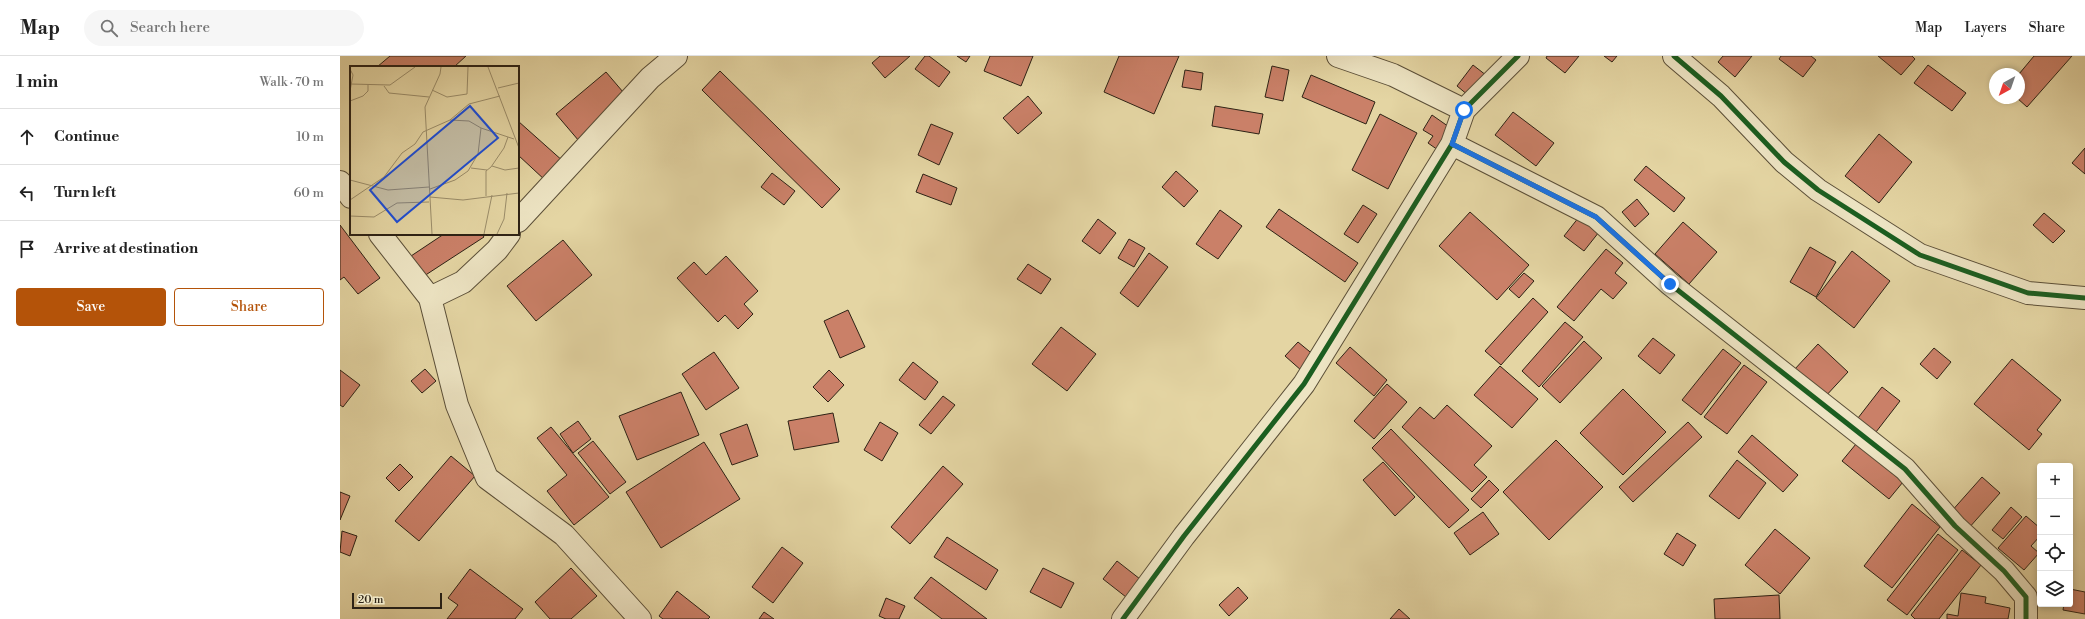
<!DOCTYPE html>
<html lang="en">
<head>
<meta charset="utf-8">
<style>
	:root { --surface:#fff; --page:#f6f6f6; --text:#222; --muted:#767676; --line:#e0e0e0; --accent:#b45309 }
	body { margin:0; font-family:"Libre Bodoni",serif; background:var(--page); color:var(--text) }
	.controls { position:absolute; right:12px; bottom:12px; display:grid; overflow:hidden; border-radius:4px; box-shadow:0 2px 6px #0003 }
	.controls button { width:36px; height:36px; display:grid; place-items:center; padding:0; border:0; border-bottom:1px solid var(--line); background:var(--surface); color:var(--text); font:20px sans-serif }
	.compass { position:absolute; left:1649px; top:12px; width:36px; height:36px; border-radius:50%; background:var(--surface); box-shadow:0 2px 6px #0003; rotate:220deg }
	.scale { position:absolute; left:12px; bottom:10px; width:90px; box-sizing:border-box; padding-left:4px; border:2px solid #2d2215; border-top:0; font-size:11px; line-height:14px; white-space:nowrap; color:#2d2215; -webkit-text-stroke:3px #ede4c3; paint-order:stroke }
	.stop { position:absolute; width:12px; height:12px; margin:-9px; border:3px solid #1a73e8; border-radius:50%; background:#fff }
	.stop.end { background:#1a73e8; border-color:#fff; box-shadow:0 1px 4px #0008 }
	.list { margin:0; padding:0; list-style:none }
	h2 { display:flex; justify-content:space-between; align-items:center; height:52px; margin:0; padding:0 16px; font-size:17px }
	h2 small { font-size:13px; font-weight:400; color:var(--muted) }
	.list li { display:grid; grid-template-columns:26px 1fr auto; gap:12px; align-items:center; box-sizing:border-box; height:56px; padding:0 16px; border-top:1px solid var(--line) }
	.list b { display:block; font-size:15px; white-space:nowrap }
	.list em { font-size:13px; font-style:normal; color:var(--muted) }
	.actions { display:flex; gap:8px; padding:12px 16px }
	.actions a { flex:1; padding:9px 0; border:1px solid var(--accent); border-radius:4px; text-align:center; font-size:14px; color:var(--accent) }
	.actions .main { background:var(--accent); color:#fff }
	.icon { flex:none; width:22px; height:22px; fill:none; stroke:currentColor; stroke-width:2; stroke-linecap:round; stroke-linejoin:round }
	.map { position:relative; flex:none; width:1745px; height:563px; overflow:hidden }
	header { display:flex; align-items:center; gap:24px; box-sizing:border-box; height:56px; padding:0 20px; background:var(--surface); border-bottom:1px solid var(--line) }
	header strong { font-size:19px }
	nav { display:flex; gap:22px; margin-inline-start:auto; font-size:14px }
	.search { width:280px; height:36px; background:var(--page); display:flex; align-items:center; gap:10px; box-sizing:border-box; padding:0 14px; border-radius:22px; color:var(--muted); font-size:15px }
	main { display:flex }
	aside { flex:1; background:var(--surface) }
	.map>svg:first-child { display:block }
</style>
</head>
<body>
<header>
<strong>Map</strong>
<div class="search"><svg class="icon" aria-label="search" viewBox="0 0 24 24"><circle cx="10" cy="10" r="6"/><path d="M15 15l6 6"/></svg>Search here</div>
<nav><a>Map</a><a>Layers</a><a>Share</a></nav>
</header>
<main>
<aside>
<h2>1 min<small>Walk · 70 m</small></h2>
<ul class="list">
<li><svg class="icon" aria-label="ahead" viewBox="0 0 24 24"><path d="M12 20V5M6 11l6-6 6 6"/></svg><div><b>Continue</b></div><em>10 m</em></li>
<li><svg class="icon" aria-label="left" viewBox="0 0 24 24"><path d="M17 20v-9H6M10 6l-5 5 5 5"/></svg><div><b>Turn left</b></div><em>60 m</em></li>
<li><svg class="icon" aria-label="arrive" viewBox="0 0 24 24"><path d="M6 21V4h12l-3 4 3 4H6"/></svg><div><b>Arrive at destination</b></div></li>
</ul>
<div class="actions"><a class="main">Save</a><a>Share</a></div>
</aside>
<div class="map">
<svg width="1745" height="563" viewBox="0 0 1745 563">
	<rect width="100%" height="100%" fill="#e4d5a3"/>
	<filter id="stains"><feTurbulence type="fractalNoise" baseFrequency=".005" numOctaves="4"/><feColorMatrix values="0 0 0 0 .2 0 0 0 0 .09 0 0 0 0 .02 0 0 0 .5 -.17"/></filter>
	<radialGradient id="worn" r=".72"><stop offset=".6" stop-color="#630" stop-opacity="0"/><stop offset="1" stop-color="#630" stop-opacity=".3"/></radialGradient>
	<!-- building -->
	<path fill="#ca8068" stroke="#2d2215" d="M 50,0 L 126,0 L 114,11 L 37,11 Z
		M 540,0 L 570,0 L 545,22 L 532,7 Z
		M 585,0 L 589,0 L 610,16 L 599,31 L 575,13 Z
		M 617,0 L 630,0 L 626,6 Z
		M 650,0 L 693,0 L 681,30 L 644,15 Z
		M 779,0 L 839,0 L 814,58 L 764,36 Z
		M 1207,0 L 1239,0 L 1225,17 L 1206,2 Z
		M 1264,0 L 1277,0 L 1272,6 Z
		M 1383,0 L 1412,0 L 1395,21 L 1378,6 Z
		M 1441,0 L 1471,0 L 1476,4 L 1463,21 L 1439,3 Z
		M 1538,0 L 1572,0 L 1575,3 L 1561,19 Z
		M 1694,0 L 1732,0 L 1687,51 L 1677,42 L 1679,42 L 1679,18 Z
		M 1133,9 L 1151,23 L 1134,44 L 1117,30 Z
		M 1588,9 L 1626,37 L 1612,55 L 1574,27 Z
		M 932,10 L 949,14 L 943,45 L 925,41 Z
		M 845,14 L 863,17 L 861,34 L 842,31 Z
		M 380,15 L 500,133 L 482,152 L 362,34 Z
		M 266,16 L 289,43 L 239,85 L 216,58 Z
		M 971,19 L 1035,46 L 1026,68 L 962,41 Z
		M 688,40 L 702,57 L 678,78 L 663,62 Z
		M 875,50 L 923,58 L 919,78 L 872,70 Z
		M 1173,56 L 1214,87 L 1196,110 L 1155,79 Z
		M 1040,58 L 1077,77 L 1048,133 L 1012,114 Z
		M 1092,59 L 1112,73 L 1098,94 L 1088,87 L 1093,80 L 1083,74 Z
		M 178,65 L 224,106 L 206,125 L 178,99 Z
		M 591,68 L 613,77 L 599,109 L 578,99 Z
		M 1539,78 L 1572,106 L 1539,147 L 1505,120 Z
		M 1745,92 L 1745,118 L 1732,107 Z
		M 1306,110 L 1345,142 L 1334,156 L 1294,124 Z
		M 836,115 L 858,135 L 844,151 L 822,131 Z
		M 432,117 L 455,135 L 444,149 L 421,131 Z
		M 583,118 L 617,132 L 611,149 L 576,136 Z
		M 1297,143 L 1309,158 L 1295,171 L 1282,156 Z
		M 1023,149 L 1037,158 L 1018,187 L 1004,178 Z
		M 939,153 L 1018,207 L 1005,226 L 926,171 Z
		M 880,154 L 902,170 L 878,203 L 856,188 Z
		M 1130,156 L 1189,209 L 1157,244 L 1099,190 Z
		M 1704,157 L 1725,175 L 1713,187 L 1693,169 Z
		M 1239,161 L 1259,176 L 1244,195 L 1224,180 Z
		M 758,163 L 776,177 L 760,198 L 742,185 Z
		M 1343,166 L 1377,196 L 1349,228 L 1315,198 Z
		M 0,169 L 40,222 L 18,238 L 4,221 L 0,224 Z
		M 104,178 L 142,178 L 144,181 L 81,222 L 68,202 Z
		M 789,183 L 805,192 L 794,211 L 778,202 Z
		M 223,184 L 252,219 L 196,265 L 167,230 Z
		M 1470,191 L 1496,206 L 1476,241 L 1450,226 Z
		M 1266,193 L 1283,207 L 1275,217 L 1287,227 L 1273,243 L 1261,233 L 1234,265 L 1217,251 Z
		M 1512,195 L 1550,225 L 1514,272 L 1476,242 Z
		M 809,197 L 828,211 L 798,251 L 780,237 Z
		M 386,200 L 418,235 L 404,248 L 413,258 L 398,273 L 385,259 L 378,266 L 337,222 L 354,206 L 366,219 Z
		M 688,208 L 711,223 L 701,238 L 677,223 Z
		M 1184,217 L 1194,225 L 1179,242 L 1169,233 Z
		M 1193,242 L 1208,256 L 1161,309 L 1145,295 Z
		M 508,254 L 525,291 L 500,302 L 484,265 Z
		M 1225,266 L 1243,281 L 1199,331 L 1182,315 Z
		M 721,271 L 756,298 L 727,335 L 692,308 Z
		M 1313,282 L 1335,299 L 1320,318 L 1298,300 Z
		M 1244,285 L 1262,302 L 1220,347 L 1202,330 Z
		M 958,286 L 975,300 L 962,315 L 945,300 Z
		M 1478,288 L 1508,316 L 1484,342 L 1454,314 Z
		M 1010,291 L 1047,324 L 1034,340 L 996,307 Z
		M 1594,292 L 1611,306 L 1597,323 L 1580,308 Z
		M 1383,293 L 1401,307 L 1361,359 L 1342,344 Z
		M 374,296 L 399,332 L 366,354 L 342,318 Z
		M 1672,303 L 1721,344 L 1697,374 L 1702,378 L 1689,394 L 1634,348 Z
		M 573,306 L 598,326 L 585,344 L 559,324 Z
		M 1404,309 L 1427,326 L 1387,378 L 1364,361 Z
		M 1160,310 L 1198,343 L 1172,372 L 1134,339 Z
		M 85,313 L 96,325 L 82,337 L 71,325 Z
		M 0,314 L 20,329 L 3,351 L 0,349 Z
		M 489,314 L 504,329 L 488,346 L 473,331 Z
		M 1047,328 L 1067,346 L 1034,383 L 1014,365 Z
		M 1542,331 L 1560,345 L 1536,376 L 1518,362 Z
		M 1283,333 L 1326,376 L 1283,419 L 1240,377 Z
		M 341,336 L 359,379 L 297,404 L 279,360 Z
		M 603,340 L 615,349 L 591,378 L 579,369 Z
		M 1107,349 L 1152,390 L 1134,409 L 1147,421 L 1132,436 L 1062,371 L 1080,351 L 1094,363 Z
		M 493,357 L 499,386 L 454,394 L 448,365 Z
		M 238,365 L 251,383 L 233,397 L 220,378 Z
		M 540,366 L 558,377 L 542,405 L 524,394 Z
		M 1348,366 L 1362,381 L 1293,446 L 1279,431 Z
		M 407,368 L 418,400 L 392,409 L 380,378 Z
		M 211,371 L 269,441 L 234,469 L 207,435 L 227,419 L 197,382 Z
		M 1051,373 L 1129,454 L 1109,472 L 1032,392 Z
		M 1412,379 L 1458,419 L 1443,436 L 1398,396 Z
		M 1216,384 L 1263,431 L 1209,484 L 1163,436 Z
		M 253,385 L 286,426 L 270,438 L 238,397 Z
		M 364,386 L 400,443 L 321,492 L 286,436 Z
		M 1516,388 L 1563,426 L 1549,443 L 1502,405 Z
		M 111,400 L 135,420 L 79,485 L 55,465 Z
		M 1397,404 L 1426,427 L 1399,463 L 1369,440 Z
		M 1043,406 L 1075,441 L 1055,460 L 1023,424 Z
		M 60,408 L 73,421 L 59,435 L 46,422 Z
		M 603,410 L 623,428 L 570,488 L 551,471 Z
		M 1642,421 L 1660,437 L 1628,473 L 1610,457 Z
		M 1149,424 L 1159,434 L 1141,452 L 1131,443 Z
		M 0,436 L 10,440 L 0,464 Z
		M 1572,448 L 1600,471 L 1552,532 L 1524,510 Z
		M 1671,451 L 1682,461 L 1663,483 L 1652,474 Z
		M 1143,456 L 1159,478 L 1130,499 L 1114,477 Z
		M 1686,460 L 1700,472 L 1700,480 L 1691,490 L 1699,497 L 1684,514 L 1658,492 Z
		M 1435,473 L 1470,502 L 1440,538 L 1405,509 Z
		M 2,475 L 17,480 L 10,500 L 0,496 Z
		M 1337,477 L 1356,489 L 1343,510 L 1324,498 Z
		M 1598,478 L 1618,494 L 1567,559 L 1547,544 Z
		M 607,481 L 658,514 L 646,534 L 594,501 Z
		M 442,491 L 463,507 L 433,547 L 412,531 Z
		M 1622,494 L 1641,509 L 1599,563 L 1575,563 L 1571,559 Z
		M 777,505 L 800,523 L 786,541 L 763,523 Z
		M 231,512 L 257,540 L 231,563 L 210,563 L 195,546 Z
		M 703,512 L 734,527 L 721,552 L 690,536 Z
		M 130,513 L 183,553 L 175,563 L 107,563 L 118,549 L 108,542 Z
		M 591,521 L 647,563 L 602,563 L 574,542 Z
		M 898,531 L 908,542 L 889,560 L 879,549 Z
		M 1730,533 L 1745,536 L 1745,558 L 1723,554 L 1724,548 L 1730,548 Z
		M 337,535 L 370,561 L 368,563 L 323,563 L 319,560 Z
		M 1621,537 L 1646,541 L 1645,547 L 1670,552 L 1668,563 L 1607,563 L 1607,558 L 1618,560 Z
		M 1439,539 L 1440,563 L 1375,563 L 1374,543 Z
		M 546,542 L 565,550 L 559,563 L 546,563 L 539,560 Z
		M 1059,553 L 1070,563 L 1050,563 Z
		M 424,556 L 434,563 L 419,563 Z"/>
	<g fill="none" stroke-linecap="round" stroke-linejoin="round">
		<!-- minor casing -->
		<g stroke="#5b4f38" stroke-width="24">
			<path id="minor" d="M 998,0 L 1053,19 L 1124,54
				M 1334,0 L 1381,40 L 1444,106 L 1478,134 L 1580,199 L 1688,237 L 1745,242
				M 1112,88 L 1256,161 L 1330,228 L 1565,413 L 1615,470 L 1664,515 L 1686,541 L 1686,563
				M 0,126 L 11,141
				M 178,165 L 310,22 L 336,0
				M 40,178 L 90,242 L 117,349 L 147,422 L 224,479 L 300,563
				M 90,242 L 123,226 L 157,194 L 169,178
				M 783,563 L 844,480 L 964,328 L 1112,88 L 1124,54 L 1178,0"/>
		</g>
		<!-- minor -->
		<use href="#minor" stroke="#ede4c3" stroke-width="22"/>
		<!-- cycleway casing -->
		<g stroke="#ede4c3" stroke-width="8">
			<path id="cycleway" d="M 1334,0 L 1381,40 L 1444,106 L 1478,134 L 1580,199 L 1688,237 L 1745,242
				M 1112,88 L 1256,161 L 1330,228 L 1565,413 L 1615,470 L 1664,515 L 1686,541 L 1686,563
				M 783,563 L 844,480 L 964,328 L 1112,88 L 1124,54 L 1178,0"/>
		</g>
		<!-- cycleway -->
		<use href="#cycleway" stroke="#1b5e20" stroke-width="5"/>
	</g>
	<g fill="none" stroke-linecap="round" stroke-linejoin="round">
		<!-- route -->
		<path stroke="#1a73e8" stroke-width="5" d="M 1124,54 L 1112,88 L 1256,161 L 1330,228"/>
	</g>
	<!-- overview -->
	<g transform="translate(10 10)">
		<rect width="169" height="169" fill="#e4d5a3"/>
		<path fill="none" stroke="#9b8d6a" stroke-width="1" d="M 138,1 L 169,82M 0,3 L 3,9 L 0,25M 0,18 L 40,19 L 65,1M 34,20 L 39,27 L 79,31M 148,22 L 169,17M 82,24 L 97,31 L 117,28 L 118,1M 0,35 L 13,30 L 18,25 L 18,19M 100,54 L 119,55 L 131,62 L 164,73M 142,100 L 155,104 L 169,102M 121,102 L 137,104M 0,114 L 38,124 L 79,121M 80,123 L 105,114 L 118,105 L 128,88 L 131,62M 136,130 L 136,105 L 141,101 L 154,82 L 158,71M 80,131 L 113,134 L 169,127M 0,134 L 34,111 L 52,87 L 65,78 L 73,66 L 100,54 L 119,38 L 150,30M 0,150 L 24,151 L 47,137 L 79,136M 82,168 L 75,41 L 90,8 L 91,1M 134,168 L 142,129M 147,168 L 154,153 L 157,127"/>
		<path fill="#1d4ed8" fill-opacity="0.15" stroke="#1d4ed8" stroke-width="2" d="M 120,40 L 148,72 L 47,156 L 20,124 Z"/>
		<rect width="169" height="169" fill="none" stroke="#2d2215" stroke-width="2"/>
	</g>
	<rect width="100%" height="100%" filter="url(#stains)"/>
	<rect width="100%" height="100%" fill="url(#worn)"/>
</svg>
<div class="controls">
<button>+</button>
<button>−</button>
<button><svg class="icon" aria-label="locate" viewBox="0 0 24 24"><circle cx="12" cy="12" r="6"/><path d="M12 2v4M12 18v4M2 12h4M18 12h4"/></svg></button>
<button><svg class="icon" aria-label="layers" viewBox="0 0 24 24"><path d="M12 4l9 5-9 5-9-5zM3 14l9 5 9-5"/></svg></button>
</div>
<svg class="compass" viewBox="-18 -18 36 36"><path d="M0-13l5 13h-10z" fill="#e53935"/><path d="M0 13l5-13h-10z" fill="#767676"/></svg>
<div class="scale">20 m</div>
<div class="stop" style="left:1124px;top:54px"></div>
<div class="stop end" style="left:1330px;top:228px"></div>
</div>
</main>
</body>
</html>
